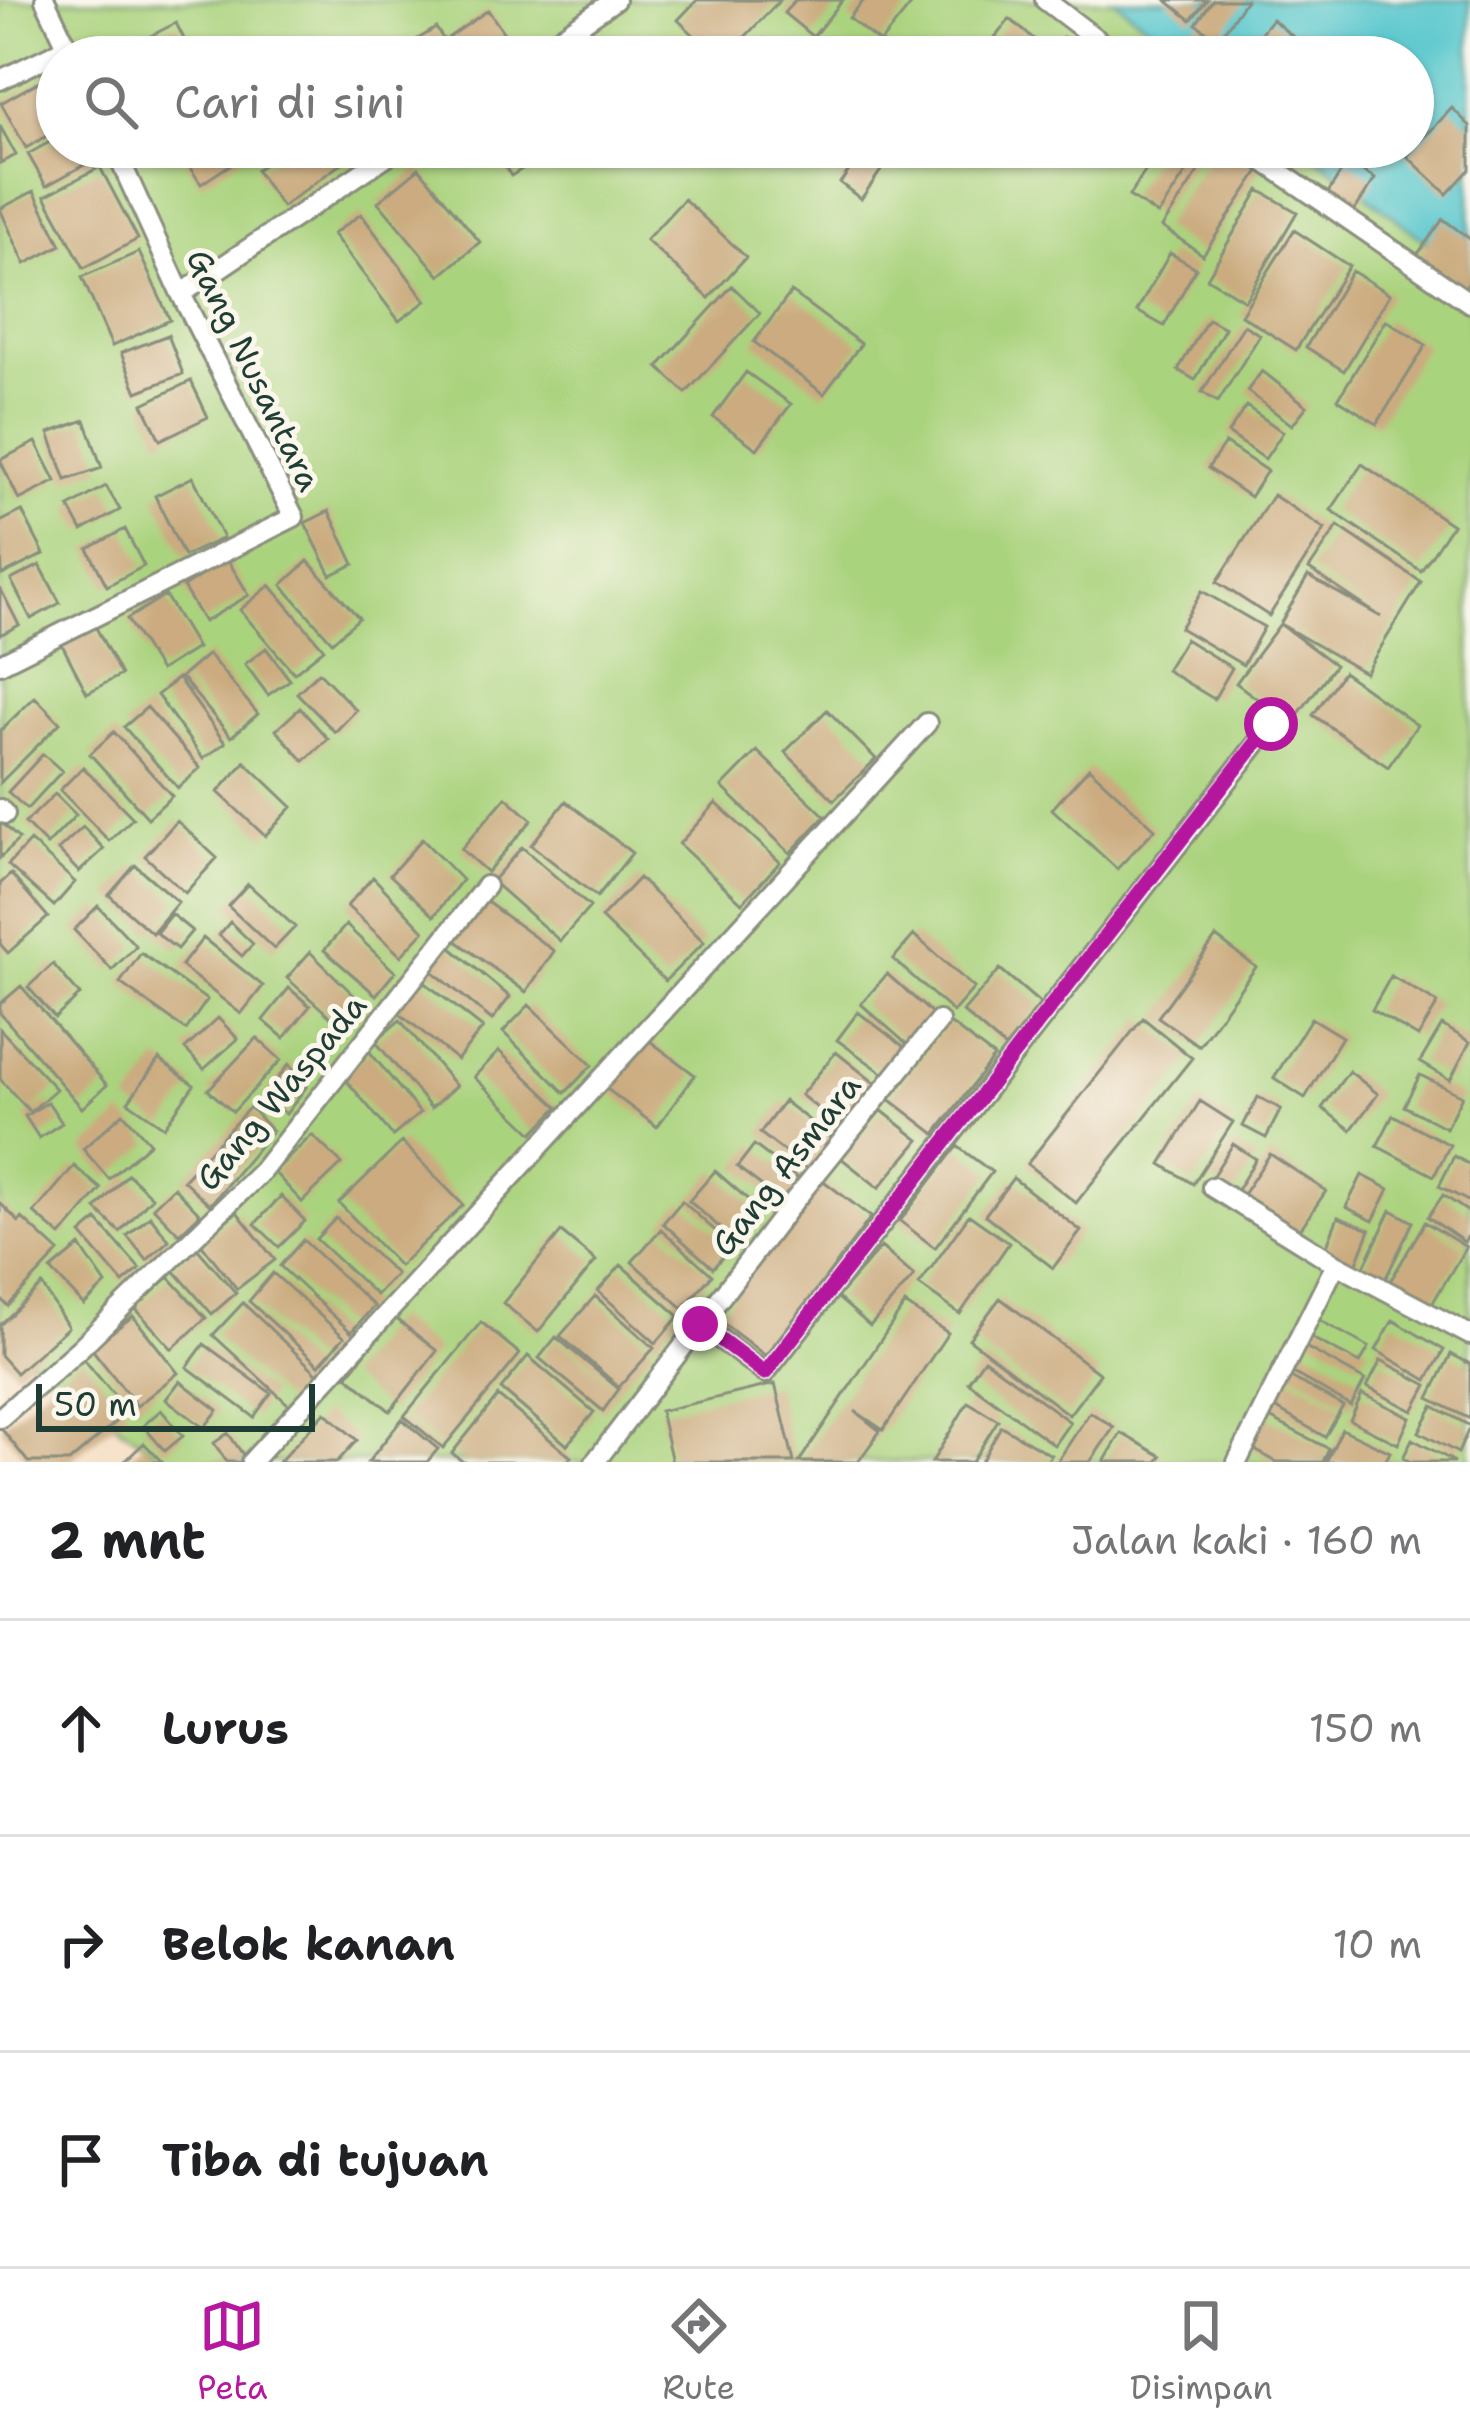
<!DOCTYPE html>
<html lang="id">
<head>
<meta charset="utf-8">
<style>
	:root { --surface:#fff; --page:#f2f2f2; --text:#202124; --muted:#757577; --line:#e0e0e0; --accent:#b5179e }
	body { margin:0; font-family:"Shantell Sans",sans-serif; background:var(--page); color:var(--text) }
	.scale { position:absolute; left:36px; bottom:30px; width:279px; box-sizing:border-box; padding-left:12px; border:6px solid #1f3d34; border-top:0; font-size:33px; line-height:42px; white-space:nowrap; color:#1f3d34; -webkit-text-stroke:9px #fbf7ec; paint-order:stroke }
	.stop { position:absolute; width:36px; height:36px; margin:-27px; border:9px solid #b5179e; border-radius:50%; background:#fff }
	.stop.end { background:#b5179e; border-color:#fff; box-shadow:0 3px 12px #0008 }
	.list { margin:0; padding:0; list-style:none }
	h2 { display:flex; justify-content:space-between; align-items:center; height:156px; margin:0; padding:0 48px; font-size:51px }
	h2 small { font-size:39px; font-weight:400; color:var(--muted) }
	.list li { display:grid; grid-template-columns:78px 1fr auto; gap:36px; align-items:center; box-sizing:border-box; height:216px; padding:0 48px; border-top:3px solid var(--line) }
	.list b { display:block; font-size:45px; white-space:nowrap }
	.list em { font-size:39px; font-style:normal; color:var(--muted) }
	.icon { flex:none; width:66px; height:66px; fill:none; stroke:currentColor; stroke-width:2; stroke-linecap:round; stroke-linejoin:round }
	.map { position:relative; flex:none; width:1470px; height:1462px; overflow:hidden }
	.search { position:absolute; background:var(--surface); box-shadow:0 3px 9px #0004; left:36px; right:36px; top:36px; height:132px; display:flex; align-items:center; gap:30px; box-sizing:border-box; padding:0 42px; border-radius:66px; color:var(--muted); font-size:45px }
	.sheet { height:804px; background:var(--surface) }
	nav { display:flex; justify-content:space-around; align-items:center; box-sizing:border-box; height:168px; border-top:3px solid var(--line); background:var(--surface); font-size:33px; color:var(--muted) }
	nav a { display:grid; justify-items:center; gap:6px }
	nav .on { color:var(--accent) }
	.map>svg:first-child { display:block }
</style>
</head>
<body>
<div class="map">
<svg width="1470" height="1462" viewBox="0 0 1470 1462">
	<rect width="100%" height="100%" fill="#fbf7ec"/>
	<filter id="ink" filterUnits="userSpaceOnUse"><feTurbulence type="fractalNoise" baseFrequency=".00833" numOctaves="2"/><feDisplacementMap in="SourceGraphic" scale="24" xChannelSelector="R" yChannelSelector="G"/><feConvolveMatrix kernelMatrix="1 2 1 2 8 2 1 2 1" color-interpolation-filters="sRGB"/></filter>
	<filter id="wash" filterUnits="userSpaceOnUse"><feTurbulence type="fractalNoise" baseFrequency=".004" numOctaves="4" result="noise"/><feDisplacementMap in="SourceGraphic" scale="48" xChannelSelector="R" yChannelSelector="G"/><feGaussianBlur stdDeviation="2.7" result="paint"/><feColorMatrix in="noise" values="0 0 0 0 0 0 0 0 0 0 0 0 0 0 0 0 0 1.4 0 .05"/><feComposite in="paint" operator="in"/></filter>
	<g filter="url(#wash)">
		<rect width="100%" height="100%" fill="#f6e0c7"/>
		<!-- green -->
		<path fill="#aad37e" stroke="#648859" stroke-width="3" d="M 0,0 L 1114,0 L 1188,57 L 57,57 L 57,147 L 1304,147 L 1470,276 L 1470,1462 L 169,1462 L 0,1338 Z"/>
		<!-- water -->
		<path fill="#5ac8ce" stroke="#3c8281" stroke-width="3" d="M 1114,0 L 1470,0 L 1470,276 L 1304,147 L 1413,147 L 1413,57 L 1188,57 Z"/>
		<g id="blocks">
			<!-- building -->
			<path fill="#cbab7f" d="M 697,0 L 780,0 L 726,57 L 717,57 L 678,20 Z
				M 795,0 L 843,0 L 813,37 L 784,13 Z
				M 864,0 L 915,0 L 880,43 L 849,18 Z
				M 1166,0 L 1207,0 L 1191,20 Z
				M 1213,0 L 1246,0 L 1218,40 L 1196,24 Z
				M 488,10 L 516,51 L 508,57 L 461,57 L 448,38 Z
				M 1010,19 L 1042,46 L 1033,57 L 979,57 Z
				M 1272,19 L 1310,51 L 1304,57 L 1243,54 Z
				M 176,23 L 193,57 L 109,57 Z
				M 436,28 L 455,57 L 397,57 L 395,53 Z
				M 1063,37 L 1085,57 L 1044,57 Z
				M 763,39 L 785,57 L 749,57 Z
				M 52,74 L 57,83 L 57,130 L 26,148 L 1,103 Z
				M 1452,108 L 1470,126 L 1470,169 L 1447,194 L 1407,156 Z
				M 0,126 L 16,155 L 0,163 Z
				M 57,138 L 57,147 L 88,147 L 95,159 L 46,186 L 28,154 Z
				M 176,147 L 257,147 L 201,184 Z
				M 289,147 L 331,147 L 342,163 L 282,207 L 256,170 Z
				M 493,147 L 538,147 L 543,156 L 511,176 Z
				M 866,147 L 885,147 L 893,153 L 861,199 L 840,183 Z
				M 1161,147 L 1201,150 L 1158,215 L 1129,196 Z
				M 1215,147 L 1229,147 L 1261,168 L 1203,255 L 1162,227 Z
				M 1289,147 L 1309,150 L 1291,172 L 1277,161 Z
				M 1348,161 L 1375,179 L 1353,213 L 1326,196 Z
				M 100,167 L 138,239 L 84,268 L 45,196 Z
				M 419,168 L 480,242 L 440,276 L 378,202 Z
				M 1259,190 L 1297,212 L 1245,301 L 1207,278 Z
				M 34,191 L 61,245 L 25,264 L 0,209 Z
				M 684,199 L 746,257 L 709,298 L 646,240 Z
				M 361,214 L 426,301 L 399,321 L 333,234 Z
				M 1443,219 L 1470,239 L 1470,280 L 1464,289 L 1417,255 Z
				M 1294,230 L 1349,266 L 1296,350 L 1241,315 Z
				M 139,252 L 170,320 L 112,346 L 82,277 Z
				M 1170,253 L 1196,268 L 1164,326 L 1137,311 Z
				M 1352,271 L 1390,294 L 1344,371 L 1306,347 Z
				M 732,286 L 760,313 L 686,393 L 658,367 Z
				M 791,292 L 861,344 L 824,394 L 754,342 Z
				M 1208,319 L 1225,328 L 1195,380 L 1178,370 Z
				M 1386,320 L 1426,345 L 1377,424 L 1338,399 Z
				M 1244,325 L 1260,335 L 1218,402 L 1202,392 Z
				M 168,335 L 183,374 L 137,392 L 121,353 Z
				M 1262,371 L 1307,406 L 1292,425 L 1247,391 Z
				M 746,372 L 791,404 L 757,449 L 713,417 Z
				M 191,381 L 208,417 L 160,440 L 143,404 Z
				M 1246,406 L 1283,432 L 1265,459 L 1228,433 Z
				M 85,420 L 102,468 L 66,480 L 49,433 Z
				M 36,442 L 56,481 L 19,500 L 0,460 Z
				M 1225,443 L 1267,471 L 1250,497 L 1208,468 Z
				M 1362,464 L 1452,525 L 1421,571 L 1331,510 Z
				M 193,477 L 223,538 L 184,556 L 155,496 Z
				M 106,486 L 120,510 L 82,531 L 69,507 Z
				M 1273,495 L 1325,529 L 1269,616 L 1217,582 Z
				M 22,511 L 44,554 L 2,575 L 0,522 Z
				M 329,511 L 354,564 L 331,575 L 305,523 Z
				M 1338,526 L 1421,582 L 1365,673 L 1280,624 L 1308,576 L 1381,617 L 1309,569 Z
				M 125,529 L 144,566 L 107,586 L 88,549 Z
				M 227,559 L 249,595 L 204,622 L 183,587 Z
				M 308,561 L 359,618 L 332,642 L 282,585 Z
				M 40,565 L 60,603 L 31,619 L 11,580 Z
				M 270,585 L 324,649 L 294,673 L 240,610 Z
				M 0,588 L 19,625 L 0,635 Z
				M 1202,591 L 1264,627 L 1243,665 L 1180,628 Z
				M 165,595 L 197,648 L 160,671 L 127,619 Z
				M 93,622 L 121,675 L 87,693 L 59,639 Z
				M 1280,624 L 1335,665 L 1291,724 L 1236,683 Z
				M 1185,639 L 1232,668 L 1214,699 L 1166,670 Z
				M 266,648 L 290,680 L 268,695 L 245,664 Z
				M 208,654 L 258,714 L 231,737 L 181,677 Z
				M 319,672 L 356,710 L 335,732 L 297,693 Z
				M 1343,672 L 1417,725 L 1388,767 L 1313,715 Z
				M 178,678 L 225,743 L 203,759 L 157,695 Z
				M 35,697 L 60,723 L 0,783 L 0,731 Z
				M 147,707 L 200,768 L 178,788 L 124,727 Z
				M 300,708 L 328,739 L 304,761 L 276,730 Z
				M 827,710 L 876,759 L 834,800 L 785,752 Z
				M 114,732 L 172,796 L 148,818 L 90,754 Z
				M 757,751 L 825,816 L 790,853 L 722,787 Z
				M 43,754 L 62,771 L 27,809 L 8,792 Z
				M 245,762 L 292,807 L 265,836 L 218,792 Z
				M 83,767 L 133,818 L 109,841 L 60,790 Z
				M 1089,768 L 1155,829 L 1117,869 L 1052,809 Z
				M 55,794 L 76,815 L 47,845 L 25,823 Z
				M 506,797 L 532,820 L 487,872 L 461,849 Z
				M 566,801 L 632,853 L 597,897 L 531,845 Z
				M 716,803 L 780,862 L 742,903 L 679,844 Z
				M 0,821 L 19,839 L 0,858 Z
				M 177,821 L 217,858 L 185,893 L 145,856 Z
				M 83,827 L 104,849 L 79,872 L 58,850 Z
				M 422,839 L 462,880 L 434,916 L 390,875 Z
				M 30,841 L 75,882 L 54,906 L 8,865 Z
				M 522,847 L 590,907 L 560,941 L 492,881 Z
				M 135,865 L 178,902 L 152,933 L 109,895 Z
				M 11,874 L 48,917 L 8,953 L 0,944 L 0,884 Z
				M 373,877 L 424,931 L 401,956 L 347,906 Z
				M 639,878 L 704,942 L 665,981 L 601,918 Z
				M 248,884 L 295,927 L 274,949 L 228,906 Z
				M 484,900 L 554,951 L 526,992 L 455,940 Z
				M 98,906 L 136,946 L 112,970 L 74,930 Z
				M 171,914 L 192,931 L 177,949 L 156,933 Z
				M 230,922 L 253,944 L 242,956 L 219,935 Z
				M 346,925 L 395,972 L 376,995 L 324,950 Z
				M 914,935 L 974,988 L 953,1012 L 893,959 Z
				M 1216,937 L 1256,967 L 1199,1046 L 1158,1017 Z
				M 203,938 L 263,986 L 241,1014 L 181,966 Z
				M 444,942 L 510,997 L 492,1020 L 425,965 Z
				M 310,952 L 364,1005 L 344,1029 L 287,978 Z
				M 141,953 L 207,1000 L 186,1030 L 120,983 Z
				M 53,964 L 80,995 L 55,1018 L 28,987 Z
				M 1000,969 L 1042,1005 L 1005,1048 L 963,1012 Z
				M 887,974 L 936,1017 L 910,1047 L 861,1004 Z
				M 1391,976 L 1438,1003 L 1418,1037 L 1372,1010 Z
				M 419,978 L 483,1028 L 457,1060 L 394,1009 Z
				M 21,986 L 107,1085 L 82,1108 L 0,1013 L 0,1004 Z
				M 289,988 L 310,1006 L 284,1038 L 263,1020 Z
				M 529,1005 L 592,1065 L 565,1093 L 503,1032 Z
				M 858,1012 L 911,1052 L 891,1079 L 837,1040 Z
				M 218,1018 L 238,1039 L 204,1069 L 185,1049 Z
				M 1143,1018 L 1192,1058 L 1076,1203 L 1027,1164 Z
				M 1311,1018 L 1342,1037 L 1305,1098 L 1274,1078 Z
				M 400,1020 L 456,1086 L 431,1108 L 375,1041 Z
				M 947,1021 L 994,1057 L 935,1134 L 888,1098 Z
				M 1442,1025 L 1470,1042 L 1450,1080 L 1420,1062 Z
				M 0,1029 L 56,1089 L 30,1112 L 0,1079 Z
				M 642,1035 L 695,1075 L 657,1127 L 603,1086 Z
				M 257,1038 L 281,1060 L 233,1112 L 208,1090 Z
				M 369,1051 L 420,1113 L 393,1136 L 341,1074 Z
				M 499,1051 L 558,1107 L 533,1133 L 474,1077 Z
				M 836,1052 L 881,1088 L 846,1131 L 801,1095 Z
				M 159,1059 L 194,1085 L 164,1127 L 128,1102 Z
				M 289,1064 L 307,1086 L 286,1114 L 264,1096 Z
				M 1349,1071 L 1378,1094 L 1351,1130 L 1322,1108 Z
				M 1420,1075 L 1462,1096 L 1446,1128 L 1404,1106 Z
				M 1258,1097 L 1281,1109 L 1266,1138 L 1243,1126 Z
				M 784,1101 L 836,1141 L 812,1173 L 760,1133 Z
				M 1200,1101 L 1233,1122 L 1193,1184 L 1161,1164 Z
				M 48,1102 L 62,1123 L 39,1138 L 25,1116 Z
				M 250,1107 L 272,1131 L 210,1205 L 183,1180 Z
				M 881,1110 L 919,1140 L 879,1188 L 841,1158 Z
				M 123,1113 L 150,1143 L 109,1179 L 83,1149 Z
				M 1393,1115 L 1450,1145 L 1434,1176 L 1377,1146 Z
				M 312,1135 L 342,1164 L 302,1202 L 274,1172 Z
				M 402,1142 L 463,1205 L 399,1266 L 339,1203 Z
				M 1233,1144 L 1256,1159 L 1234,1195 L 1210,1180 Z
				M 754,1145 L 804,1183 L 787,1205 L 737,1167 Z
				M 957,1146 L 992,1172 L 935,1248 L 900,1221 Z
				M 1270,1154 L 1326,1191 L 1297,1234 L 1242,1196 Z
				M 1454,1156 L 1470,1165 L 1470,1202 L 1439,1186 Z
				M 74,1166 L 101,1189 L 61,1236 L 34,1213 Z
				M 715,1171 L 759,1209 L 733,1239 L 689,1201 Z
				M 128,1174 L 152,1197 L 120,1232 L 96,1209 Z
				M 1362,1175 L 1389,1189 L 1373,1221 L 1346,1207 Z
				M 1013,1178 L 1081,1231 L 1053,1268 L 985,1215 Z
				M 821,1179 L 871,1217 L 767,1357 L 716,1318 Z
				M 174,1187 L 200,1214 L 179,1234 L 153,1207 Z
				M 1443,1195 L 1470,1213 L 1470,1233 L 1464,1242 L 1428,1217 Z
				M 281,1196 L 305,1221 L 279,1247 L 255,1224 Z
				M 682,1201 L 732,1246 L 713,1268 L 663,1223 Z
				M 0,1203 L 19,1222 L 22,1218 L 59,1252 L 8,1306 L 0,1298 Z
				M 1391,1210 L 1413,1222 L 1382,1286 L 1360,1275 Z
				M 237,1212 L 275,1260 L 237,1289 L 199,1241 Z
				M 969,1215 L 1009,1243 L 960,1314 L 919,1285 Z
				M 150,1216 L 169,1240 L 147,1260 L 127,1236 Z
				M 1338,1217 L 1370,1230 L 1356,1265 L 1324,1253 Z
				M 336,1218 L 396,1274 L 376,1295 L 316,1239 Z
				M 97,1220 L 140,1269 L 123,1283 L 81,1234 Z
				M 1425,1222 L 1466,1247 L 1429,1309 L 1388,1285 Z
				M 661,1229 L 712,1275 L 683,1308 L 632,1262 Z
				M 561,1232 L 596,1261 L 538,1332 L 503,1303 Z
				M 303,1240 L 374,1306 L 351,1332 L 280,1266 Z
				M 80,1246 L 106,1284 L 84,1305 L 51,1270 Z
				M 195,1246 L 236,1293 L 212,1314 L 171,1267 Z
				M 881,1247 L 914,1276 L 870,1326 L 837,1297 Z
				M 621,1265 L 679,1316 L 656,1343 L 598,1291 Z
				M 273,1273 L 344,1337 L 319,1365 L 249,1301 Z
				M 169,1277 L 206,1318 L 172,1349 L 135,1308 Z
				M 42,1285 L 68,1327 L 16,1373 L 0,1355 L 0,1325 Z
				M 595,1296 L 654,1348 L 619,1387 L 560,1336 Z
				M 1000,1298 L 1100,1374 L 1069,1415 L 969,1339 Z
				M 243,1303 L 319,1375 L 290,1406 L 213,1335 Z
				M 905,1304 L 948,1333 L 883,1430 L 855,1411 L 880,1431 L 858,1462 L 799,1462 Z
				M 133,1316 L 178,1373 L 137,1406 L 91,1348 Z
				M 394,1317 L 437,1351 L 390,1411 L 347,1376 Z
				M 1317,1319 L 1369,1347 L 1360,1363 L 1308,1336 Z
				M 1393,1320 L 1444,1350 L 1427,1380 L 1376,1350 Z
				M 481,1322 L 520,1354 L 443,1448 L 404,1416 Z
				M 556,1337 L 619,1389 L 603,1411 L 539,1358 Z
				M 204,1344 L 271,1393 L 254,1417 L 187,1367 Z
				M 1302,1345 L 1365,1380 L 1351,1406 L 1288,1370 Z
				M 1451,1354 L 1470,1364 L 1470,1419 L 1429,1398 Z
				M 528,1356 L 594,1412 L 567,1445 L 501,1389 Z
				M 82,1357 L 128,1412 L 69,1462 L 28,1462 L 0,1427 Z
				M 984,1359 L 1070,1422 L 1054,1445 L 968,1382 Z
				M 1381,1360 L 1427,1385 L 1413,1411 L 1367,1387 Z
				M 1287,1375 L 1343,1406 L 1325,1437 L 1270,1405 Z
				M 180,1381 L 218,1410 L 204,1428 L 166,1399 Z
				M 775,1384 L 794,1462 L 672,1462 L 660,1411 Z
				M 1362,1394 L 1410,1417 L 1398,1444 L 1350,1420 Z
				M 498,1396 L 571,1457 L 567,1462 L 463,1462 L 452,1453 Z
				M 968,1402 L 998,1420 L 972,1462 L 932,1462 Z
				M 1433,1406 L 1470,1426 L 1458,1453 L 1419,1432 Z
				M 161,1410 L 183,1436 L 165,1451 L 143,1426 Z
				M 325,1412 L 357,1440 L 337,1462 L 279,1462 Z
				M 1090,1412 L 1114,1427 L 1090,1462 L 1057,1462 Z
				M 1264,1415 L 1329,1449 L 1323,1462 L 1277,1462 L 1247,1446 Z
				M 402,1419 L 438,1449 L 427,1462 L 368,1462 Z
				M 1001,1426 L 1051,1455 L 1047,1462 L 981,1462 Z
				M 1342,1429 L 1390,1452 L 1385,1462 L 1326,1462 Z
				M 228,1433 L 246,1459 L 242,1462 L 227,1462 L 214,1443 Z
				M 1121,1433 L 1161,1456 L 1157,1462 L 1104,1462 Z
				M 1412,1439 L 1455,1462 L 1411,1462 L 1403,1458 Z
				M 144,1443 L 162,1462 L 124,1462 Z"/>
		</g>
	</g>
	<g filter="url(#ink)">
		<use href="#blocks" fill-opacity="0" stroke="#8a8e7e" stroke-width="3"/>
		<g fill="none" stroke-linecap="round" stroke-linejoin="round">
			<!-- service casing -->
			<g stroke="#8a8e7e" stroke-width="24">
				<path id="service" d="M 45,0 L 71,55
					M 1045,0 L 1120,57
					M 532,57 L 615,0
					M 0,80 L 68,47
					M 1243,147 L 1470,303
					M 181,294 L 400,147
					M 0,664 L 294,517 L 181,294 L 114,147
					M 0,809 L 5,814
					M 1212,1187 L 1336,1264 L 1470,1335
					M 700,1324 L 765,1373 L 1272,724
					M 0,1418 L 80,1348 L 262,1171 L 486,886
					M 251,1462 L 927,723
					M 595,1462 L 794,1201 L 939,1021
					M 1237,1462 L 1336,1264"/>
			</g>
			<!-- service -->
			<use href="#service" stroke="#fff" stroke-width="18"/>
		</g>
	</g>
	<g fill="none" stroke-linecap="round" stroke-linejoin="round" filter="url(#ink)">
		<!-- route -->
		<path stroke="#b5179e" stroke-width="15" d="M 700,1324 L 765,1373 L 1271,724"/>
	</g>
	<g text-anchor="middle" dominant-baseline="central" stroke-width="10" stroke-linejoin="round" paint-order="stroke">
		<!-- street labels -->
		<g font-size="33" fill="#1f3d34" stroke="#fbf7ec">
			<text transform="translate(254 370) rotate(64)">Gang Nusantara</text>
			<text transform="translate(281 1092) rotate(-50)">Gang Waspada</text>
			<text transform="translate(786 1165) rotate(-52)">Gang Asmara</text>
		</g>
	</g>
</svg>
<div class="scale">50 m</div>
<div class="stop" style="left:1271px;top:724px"></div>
<div class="stop end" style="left:700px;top:1324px"></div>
<div class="search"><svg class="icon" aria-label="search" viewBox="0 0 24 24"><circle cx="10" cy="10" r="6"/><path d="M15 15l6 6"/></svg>Cari di sini</div>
</div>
<section class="sheet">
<h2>2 mnt<small>Jalan kaki · 160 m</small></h2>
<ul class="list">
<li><svg class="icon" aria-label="ahead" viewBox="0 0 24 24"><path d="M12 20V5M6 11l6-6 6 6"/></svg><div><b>Lurus</b></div><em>150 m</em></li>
<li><svg class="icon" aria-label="right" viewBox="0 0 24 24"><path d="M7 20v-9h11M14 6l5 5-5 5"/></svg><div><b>Belok kanan</b></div><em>10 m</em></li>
<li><svg class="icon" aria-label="arrive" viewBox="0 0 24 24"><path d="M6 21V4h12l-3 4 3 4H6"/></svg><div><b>Tiba di tujuan</b></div></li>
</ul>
</section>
<nav>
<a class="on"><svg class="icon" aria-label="map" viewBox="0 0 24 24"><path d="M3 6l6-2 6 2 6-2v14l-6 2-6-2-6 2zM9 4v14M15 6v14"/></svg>Peta</a>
<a><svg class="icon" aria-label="directions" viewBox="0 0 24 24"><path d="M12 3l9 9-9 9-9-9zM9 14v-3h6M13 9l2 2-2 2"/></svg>Rute</a>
<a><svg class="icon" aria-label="saved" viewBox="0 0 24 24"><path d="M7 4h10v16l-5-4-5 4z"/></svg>Disimpan</a>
</nav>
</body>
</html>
